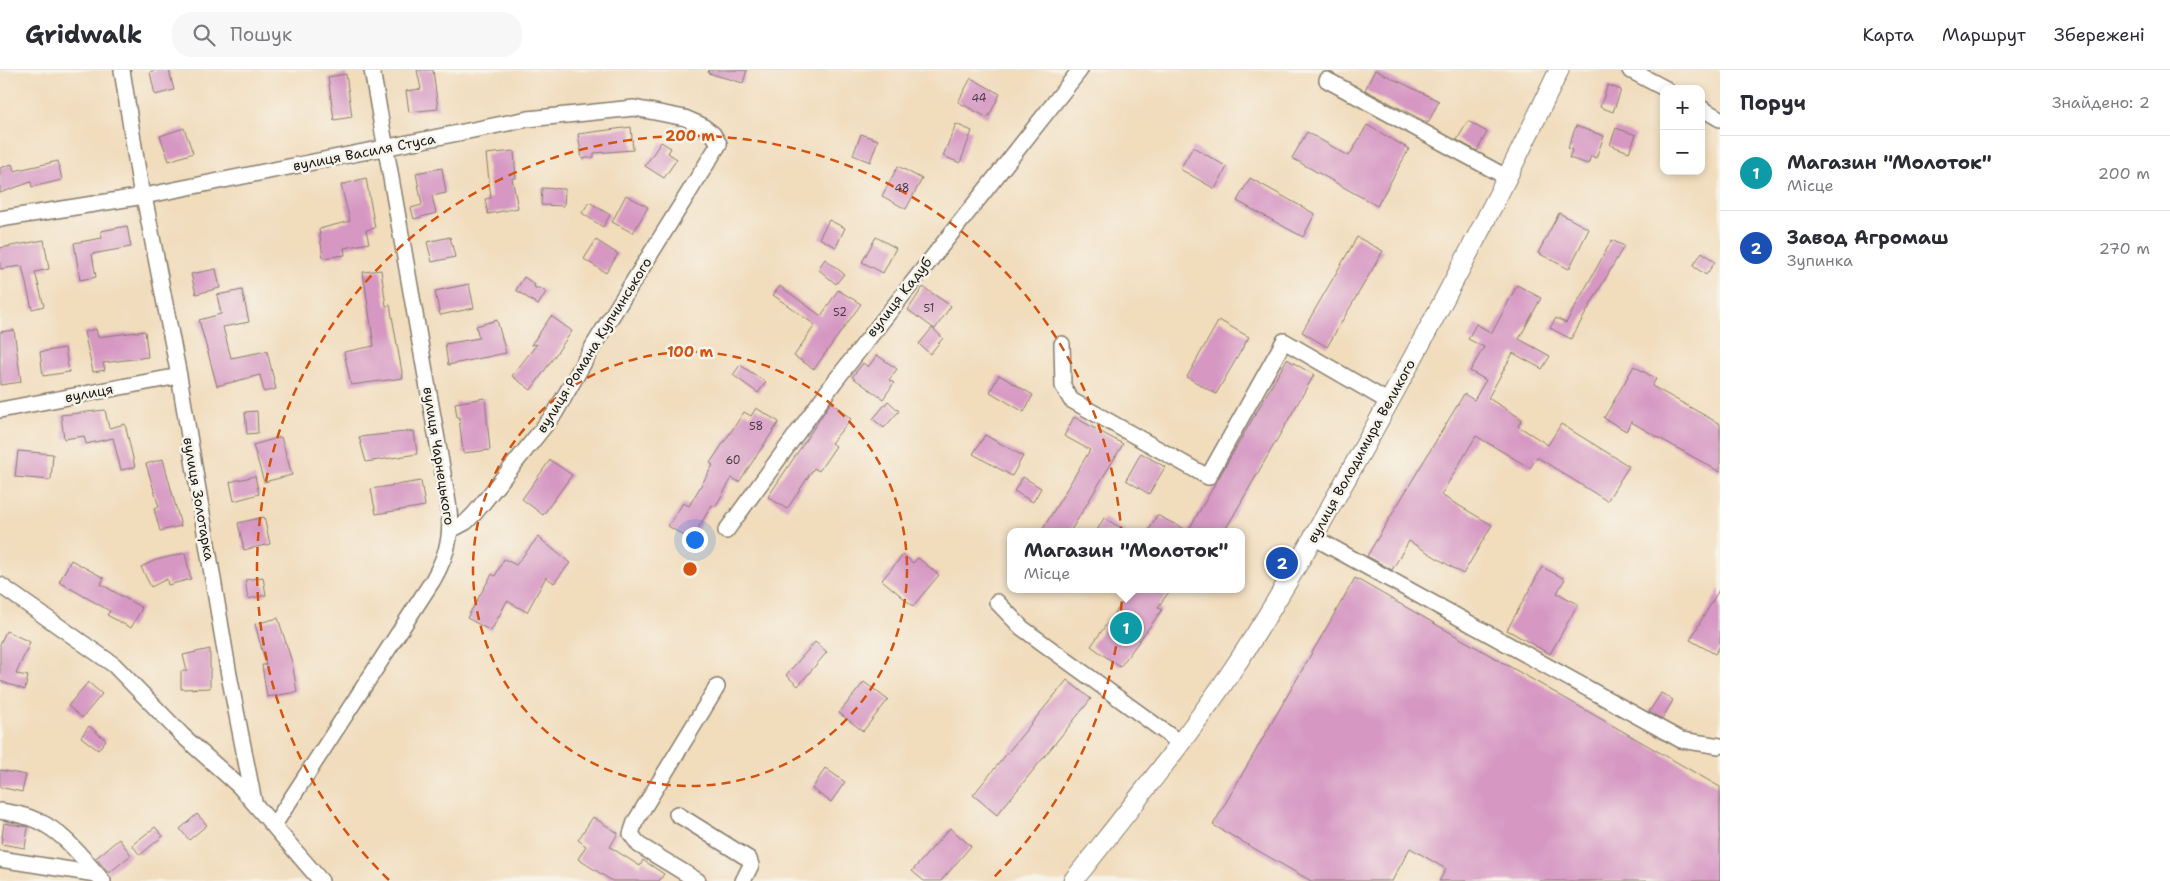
<!DOCTYPE html>
<html lang="uk">
<head>
<meta charset="utf-8">
<style>
	:root { --surface:#fff; --page:#f7f7f7; --text:#2b2b33; --muted:#7c7c81; --line:#e1e1e2; --accent:#1a73e8 }
	body { margin:0; font-family:"Shantell Sans",sans-serif; background:var(--page); color:var(--text) }
	.controls { position:absolute; right:15px; top:15px; display:grid; overflow:hidden; border-radius:10px; box-shadow:0 2px 8px #0003 }
	.controls button { width:45px; height:45px; display:grid; place-items:center; padding:0; border:0; border-bottom:1px solid var(--line); background:var(--surface); color:var(--text); font:25px sans-serif }
	.you { position:absolute; left:694px; top:469px; width:18px; height:18px; margin:-12px; border:4px solid #fff; border-radius:50%; background:#1a73e8; box-shadow:0 0 0 8px #1a73e833 }
	.badge { display:grid; place-items:center; width:32px; height:32px; border-radius:50%; background:var(--accent); color:#fff; font-size:16px; font-weight:700 }
	.pin { position:absolute; translate:-50% -50%; border:2px solid #fff; box-shadow:0 1px 5px #0006 }
	.popup { position:absolute; left:1007px; top:458px; width:238px; height:65px; box-sizing:border-box; display:grid; place-content:center; border-radius:10px; background:var(--surface); filter:drop-shadow(0 1px 4px #0005); font-size:16px; white-space:nowrap; color:var(--muted) }
	.popup b { font-size:19px; color:var(--text) }
	.popup::after { content:''; position:absolute; left:50%; top:100%; margin-left:-10px; border:10px solid transparent; border-top-color:var(--surface) }
	.list { margin:0; padding:0; list-style:none }
	h2 { display:flex; justify-content:space-between; align-items:center; height:65px; margin:0; padding:0 20px; font-size:21px }
	h2 small { font-size:16px; font-weight:400; color:var(--muted) }
	.list li { display:grid; grid-template-columns:32px 1fr auto; gap:15px; align-items:center; box-sizing:border-box; height:75px; padding:0 20px; border-top:1px solid var(--line) }
	.list b { display:block; font-size:19px; white-space:nowrap }
	.list p { margin:0; font-size:16px; white-space:nowrap; color:var(--muted) }
	.list em { font-size:16px; font-style:normal; color:var(--muted) }
	.icon { flex:none; width:28px; height:28px; fill:none; stroke:currentColor; stroke-width:2; stroke-linecap:round; stroke-linejoin:round }
	.map { position:relative; flex:none; width:1720px; height:811px; overflow:hidden }
	header { display:flex; align-items:center; gap:30px; box-sizing:border-box; height:70px; padding:0 25px; background:var(--surface); border-bottom:1px solid var(--line) }
	header strong { font-size:24px }
	nav { display:flex; gap:28px; margin-inline-start:auto; font-size:18px }
	.search { width:350px; height:45px; background:var(--page); display:flex; align-items:center; gap:12px; box-sizing:border-box; padding:0 18px; border-radius:20px; color:var(--muted); font-size:19px }
	main { display:flex }
	aside { flex:1; background:var(--surface) }
	.map>svg:first-child { display:block }
</style>
</head>
<body>
<header>
<strong>Gridwalk</strong>
<div class="search"><svg class="icon" aria-label="search" viewBox="0 0 24 24"><circle cx="10" cy="10" r="6"/><path d="M15 15l6 6"/></svg>Пошук</div>
<nav><a>Карта</a><a>Маршрут</a><a>Збережені</a></nav>
</header>
<main>
<div class="map">
<svg width="1720" height="811" viewBox="0 0 1720 811">
	<rect width="100%" height="100%" fill="#f7f3e8"/>
	<filter id="ink" filterUnits="userSpaceOnUse"><feTurbulence type="fractalNoise" baseFrequency=".02" numOctaves="2"/><feDisplacementMap in="SourceGraphic" scale="10" xChannelSelector="R" yChannelSelector="G"/><feConvolveMatrix kernelMatrix="1 2 1 2 8 2 1 2 1" color-interpolation-filters="sRGB"/></filter>
	<filter id="wash" filterUnits="userSpaceOnUse"><feTurbulence type="fractalNoise" baseFrequency=".0096" numOctaves="4" result="noise"/><feDisplacementMap in="SourceGraphic" scale="20" xChannelSelector="R" yChannelSelector="G"/><feGaussianBlur stdDeviation="1.12" result="paint"/><feColorMatrix in="noise" values="0 0 0 0 0 0 0 0 0 0 0 0 0 0 0 0 0 1.4 0 .05"/><feComposite in="paint" operator="in"/></filter>
	<g filter="url(#wash)">
		<rect width="100%" height="100%" fill="#f1dcbc"/>
		<g id="blocks">
			<!-- building -->
			<path fill="#d697c3" d="M 156,0 L 169,0 L 174,20 L 155,25 L 150,2 Z
				M 417,0 L 433,0 L 438,39 L 409,42 L 406,21 L 421,19 Z
				M 709,0 L 747,0 L 743,13 L 708,3 Z
				M 1375,0 L 1439,31 L 1428,53 L 1365,20 Z
				M 346,4 L 352,47 L 334,50 L 328,7 Z
				M 971,8 L 1000,24 L 988,48 L 958,32 Z
				M 1608,15 L 1621,20 L 1613,42 L 1600,37 Z
				M 1468,51 L 1487,62 L 1477,81 L 1457,70 Z
				M 956,54 L 972,61 L 960,93 L 943,86 Z
				M 1367,55 L 1409,79 L 1377,136 L 1292,88 L 1307,62 L 1349,86 Z
				M 1576,56 L 1604,66 L 1596,88 L 1591,86 L 1588,94 L 1569,88 L 1572,80 L 1568,78 Z
				M 631,57 L 633,80 L 594,83 L 594,87 L 582,89 L 578,64 Z
				M 184,58 L 193,83 L 169,91 L 160,66 Z
				M 1616,58 L 1636,65 L 1629,82 L 1610,75 Z
				M 861,64 L 878,70 L 870,92 L 853,85 Z
				M 661,72 L 671,78 L 668,83 L 677,89 L 664,108 L 645,96 Z
				M 1193,77 L 1227,97 L 1215,119 L 1180,99 Z
				M 514,81 L 516,108 L 512,108 L 518,138 L 488,144 L 485,129 L 491,128 L 486,84 Z
				M 58,91 L 62,110 L 32,117 L 31,112 L 0,123 L 0,98 L 12,94 L 14,101 Z
				M 898,96 L 922,109 L 906,139 L 882,126 Z
				M 442,98 L 446,123 L 432,126 L 436,143 L 414,149 L 411,138 L 422,135 L 416,103 Z
				M 366,108 L 375,158 L 366,160 L 369,173 L 344,178 L 345,185 L 323,188 L 319,159 L 350,151 L 341,115 Z
				M 1250,108 L 1315,144 L 1303,167 L 1237,131 Z
				M 542,118 L 565,119 L 564,136 L 541,135 Z
				M 626,125 L 648,137 L 633,163 L 612,152 Z
				M 589,132 L 610,145 L 603,157 L 582,143 Z
				M 1559,143 L 1589,159 L 1569,199 L 1538,183 Z
				M 829,150 L 845,158 L 836,177 L 819,168 Z
				M 127,156 L 131,177 L 92,184 L 96,207 L 80,210 L 74,173 L 102,168 L 101,161 Z
				M 450,167 L 455,187 L 432,192 L 427,172 Z
				M 876,167 L 896,178 L 883,203 L 862,192 Z
				M 1357,167 L 1383,181 L 1327,277 L 1302,262 Z
				M 44,170 L 49,199 L 35,202 L 44,236 L 32,239 L 22,196 L 0,199 L 0,178 Z
				M 596,170 L 618,184 L 606,203 L 584,189 Z
				M 1612,170 L 1624,176 L 1571,269 L 1550,258 L 1556,248 L 1566,253 Z
				M 1702,182 L 1715,192 L 1706,205 L 1693,196 Z
				M 825,189 L 844,204 L 836,214 L 818,199 Z
				M 216,199 L 220,218 L 196,224 L 191,204 Z
				M 381,200 L 386,236 L 390,235 L 403,308 L 351,315 L 344,282 L 374,276 L 363,202 Z
				M 524,207 L 534,214 L 535,218 L 540,218 L 546,222 L 538,235 L 516,220 Z
				M 469,214 L 474,238 L 440,245 L 435,221 Z
				M 1517,215 L 1541,228 L 1519,269 L 1550,286 L 1542,299 L 1513,283 L 1488,328 L 1522,349 L 1518,356 L 1548,375 L 1561,354 L 1629,396 L 1607,431 L 1537,387 L 1530,398 L 1476,366 L 1441,425 L 1492,455 L 1463,504 L 1409,471 L 1392,500 L 1367,486 L 1464,324 L 1474,330 L 1486,310 L 1470,301 L 1484,277 L 1468,269 L 1476,254 L 1492,263 Z
				M 780,216 L 821,246 L 838,220 L 861,234 L 814,299 L 794,286 L 815,255 L 773,225 Z
				M 923,217 L 951,236 L 935,259 L 908,240 Z
				M 242,220 L 249,252 L 223,257 L 231,288 L 267,281 L 276,319 L 264,322 L 260,305 L 217,316 L 199,250 L 221,244 L 217,225 Z
				M 551,246 L 572,261 L 531,320 L 512,306 L 537,274 L 531,275 Z
				M 497,250 L 506,283 L 448,295 L 445,274 L 479,268 L 476,256 Z
				M 1219,250 L 1249,267 L 1216,324 L 1187,307 Z
				M 932,258 L 943,268 L 930,284 L 919,274 Z
				M 96,259 L 98,267 L 145,261 L 148,287 L 103,293 L 105,300 L 93,302 L 84,262 Z
				M 14,260 L 21,312 L 0,315 L 0,262 Z
				M 65,278 L 69,302 L 43,306 L 40,282 Z
				M 877,285 L 897,299 L 889,310 L 894,313 L 883,329 L 852,307 L 863,293 L 868,297 Z
				M 1287,289 L 1314,305 L 1224,462 L 1148,462 L 1157,445 L 1188,461 Z
				M 740,295 L 766,312 L 758,323 L 733,305 Z
				M 1634,296 L 1656,309 L 1652,316 L 1720,354 L 1720,402 L 1631,352 L 1626,361 L 1604,348 Z
				M 999,305 L 1033,325 L 1024,342 L 990,322 Z
				M 485,328 L 490,380 L 463,383 L 459,347 L 457,347 L 455,333 Z
				M 888,331 L 899,341 L 884,358 L 873,349 Z
				M 831,332 L 851,349 L 831,373 L 836,376 L 819,401 L 814,398 L 787,439 L 768,427 Z
				M 756,338 L 779,352 L 739,412 L 732,408 L 715,437 L 712,435 L 691,470 L 668,456 L 683,433 L 689,436 L 713,395 L 710,393 L 744,342 L 751,346 Z
				M 105,340 L 109,358 L 125,354 L 135,397 L 121,400 L 113,368 L 86,374 L 84,366 L 64,369 L 61,345 Z
				M 257,341 L 258,363 L 247,364 L 245,342 Z
				M 1074,347 L 1123,374 L 1070,462 L 1041,462 L 1090,380 L 1064,366 Z
				M 414,361 L 417,384 L 366,392 L 359,367 Z
				M 985,365 L 1023,386 L 1012,406 L 973,384 Z
				M 281,367 L 292,405 L 264,412 L 253,375 Z
				M 18,381 L 53,384 L 51,410 L 15,407 Z
				M 1141,383 L 1165,397 L 1149,424 L 1126,410 Z
				M 163,389 L 181,456 L 160,461 L 154,439 L 159,437 L 146,394 Z
				M 550,390 L 572,405 L 543,445 L 522,429 Z
				M 255,406 L 259,424 L 234,431 L 230,412 Z
				M 1023,407 L 1041,418 L 1033,432 L 1014,421 Z
				M 421,411 L 425,436 L 376,444 L 371,419 Z
				M 264,447 L 270,474 L 244,480 L 238,453 Z
				M 1104,448 L 1128,462 L 1096,462 Z
				M 538,467 L 570,493 L 554,513 L 546,507 L 527,542 L 507,531 L 491,561 L 467,548 L 492,504 L 495,506 L 504,489 L 516,495 Z
				M 185,483 L 191,509 L 168,515 L 167,509 L 151,517 L 141,497 L 156,490 Z
				M 903,485 L 913,493 L 918,488 L 939,505 L 913,536 L 882,510 Z
				M 71,490 L 104,508 L 101,514 L 142,538 L 131,558 L 107,545 L 110,541 L 59,512 Z
				M 1542,497 L 1565,509 L 1557,523 L 1578,534 L 1550,584 L 1507,560 Z
				M 263,507 L 266,525 L 248,529 L 245,510 Z
				M 1355,508 L 1720,717 L 1720,811 L 1439,811 L 1446,799 L 1410,778 L 1392,811 L 1311,811 L 1213,755 Z
				M 1720,518 L 1720,576 L 1715,584 L 1690,570 Z
				M 1132,519 L 1171,519 L 1158,537 L 1162,540 L 1120,597 L 1091,576 Z
				M 278,548 L 292,592 L 297,622 L 267,627 L 262,595 L 266,595 L 255,554 Z
				M 6,561 L 30,572 L 16,604 L 28,606 L 25,620 L 0,611 L 0,574 Z
				M 815,572 L 827,582 L 798,616 L 786,605 Z
				M 210,579 L 210,618 L 181,619 L 181,601 L 187,601 L 183,585 Z
				M 1067,610 L 1091,629 L 997,745 L 973,725 Z
				M 88,612 L 102,624 L 82,648 L 68,636 Z
				M 864,612 L 888,630 L 863,661 L 839,643 Z
				M 1661,623 L 1673,630 L 1662,649 L 1649,642 Z
				M 89,656 L 106,670 L 98,680 L 81,667 Z
				M 825,698 L 845,712 L 831,732 L 812,719 Z
				M 0,700 L 26,705 L 22,722 L 0,717 Z
				M 197,744 L 207,755 L 189,770 L 180,759 Z
				M 593,747 L 618,763 L 610,777 L 640,796 L 643,790 L 664,804 L 659,811 L 612,811 L 578,789 L 586,776 L 578,770 Z
				M 4,753 L 28,757 L 25,778 L 1,774 Z
				M 155,757 L 163,766 L 140,785 L 132,775 Z
				M 950,758 L 971,776 L 941,811 L 924,811 L 912,801 Z
				M 119,769 L 131,785 L 109,803 L 96,788 Z"/>
		</g>
	</g>
	<g filter="url(#ink)">
		<use href="#blocks" fill-opacity="0" stroke="#867c6c" stroke-width="1"/>
		<g fill="none" stroke-linecap="round" stroke-linejoin="round">
			<!-- minor casing -->
			<g stroke="#867c6c" stroke-width="18">
				<path id="minor" d="M 122,0 L 142,127
					M 1630,0 L 1666,19
					M 1327,10 L 1508,108
					M 1701,38 L 1720,49
					M 144,126 L 179,306 L 229,605 L 254,732
					M 0,149 L 144,126 L 528,49 L 634,38 L 685,48 L 701,55 L 713,64 L 719,74 L 595,273 L 555,343 L 475,443 L 466,452 L 451,460
					M 1062,274 L 1063,316 L 1071,330 L 1208,407 L 1284,271 L 1389,332
					M 0,340 L 179,306
					M 726,461 L 835,311 L 1080,0
					M 1313,467 L 1681,670 L 1720,676
					M 0,515 L 114,595 L 183,666 L 240,717 L 321,811
					M 997,532 L 1022,558 L 1180,673
					M 0,741 C 13,743 26,745 38,751 C 64,762 84,790 103,811
					M 677,744 L 749,789 L 751,795 L 743,811
					M 274,755 L 433,510 C 450,480 453,460 447,426 L 372,0
					M 0,789 L 96,804
					M 698,811 L 639,775 L 631,764 L 635,752 L 717,617"/>
			</g>
			<!-- major casing -->
			<g stroke="#867c6c" stroke-width="21">
				<path id="major" d="M 1073,811 C 1124,746 1176,682 1223,614 C 1275,538 1319,457 1364,377 C 1433,253 1499,128 1559,0"/>
			</g>
			<!-- minor -->
			<use href="#minor" stroke="#fff" stroke-width="15"/>
			<!-- major -->
			<use href="#major" stroke="#fff" stroke-width="19"/>
		</g>
	</g>
	<!-- distance rings -->
	<g fill="none" stroke="#d4530e" stroke-width="2.5" stroke-dasharray="9 6">
		<circle cx="690" cy="499" r="217"/>
		<path d="M389 810A433 433 0 1 1 991 810"/>
	</g>
	<g text-anchor="middle" dominant-baseline="central" stroke-width="5" stroke-linejoin="round" paint-order="stroke">
		<!-- number labels -->
		<g font-size="11" fill="#4a3b46">
			<text x="979" y="28">44</text>
			<text x="902" y="118">48</text>
			<text x="929" y="238">51</text>
			<text x="840" y="242">52</text>
			<text x="756" y="356">58</text>
			<text x="733" y="390">60</text>
		</g>
		<!-- street labels -->
		<g font-size="14" fill="#1c1c1c" stroke="#f7f3e8">
			<text transform="translate(364 82) rotate(-11)">вулиця Василя Стуса</text>
			<text transform="translate(899 227) rotate(-52)">вулиця Кадуб</text>
			<text transform="translate(594 275) rotate(-58)">вулиця Романа Купчинського</text>
			<text transform="translate(89 323) rotate(-11)">вулиця</text>
			<text transform="translate(1361 381) rotate(-61)">вулиця Володимира Великого</text>
			<text transform="translate(439 386) rotate(81)">вулиця Чарнецького</text>
			<text transform="translate(199 429) rotate(80)">вулиця Золотарка</text>
		</g>
	</g>
	<circle cx="690" cy="499" r="8" fill="#d4530e" stroke="#f7f3e8" stroke-width="2.5"/>
	<g font-size="15" text-anchor="middle" font-weight="bold" fill="#d4530e" stroke="#f7f3e8" stroke-width="5" stroke-linejoin="round" paint-order="stroke">
		<text x="690" y="71">200 m</text>
		<text x="690" y="287">100 m</text>
	</g>
</svg>
<div class="controls">
<button>+</button>
<button>−</button>
</div>
<div class="you"></div>
<div class="pin badge" style="left:1126px;top:558px;background:#0f9aa8">1</div>
<div class="popup"><b>Магазин &quot;Молоток&quot;</b>Місце</div>
<div class="pin badge" style="left:1282px;top:493px;background:#1a4fb4">2</div>
</div>
<aside>
<h2>Поруч<small>Знайдено: 2</small></h2>
<ul class="list">
<li><span class="badge" style="background:#0f9aa8">1</span><div><b>Магазин &quot;Молоток&quot;</b><p>Місце</p></div><em>200 m</em></li>
<li><span class="badge" style="background:#1a4fb4">2</span><div><b>Завод Агромаш</b><p>Зупинка</p></div><em>270 m</em></li>
</ul>
</aside>
</main>
</body>
</html>
